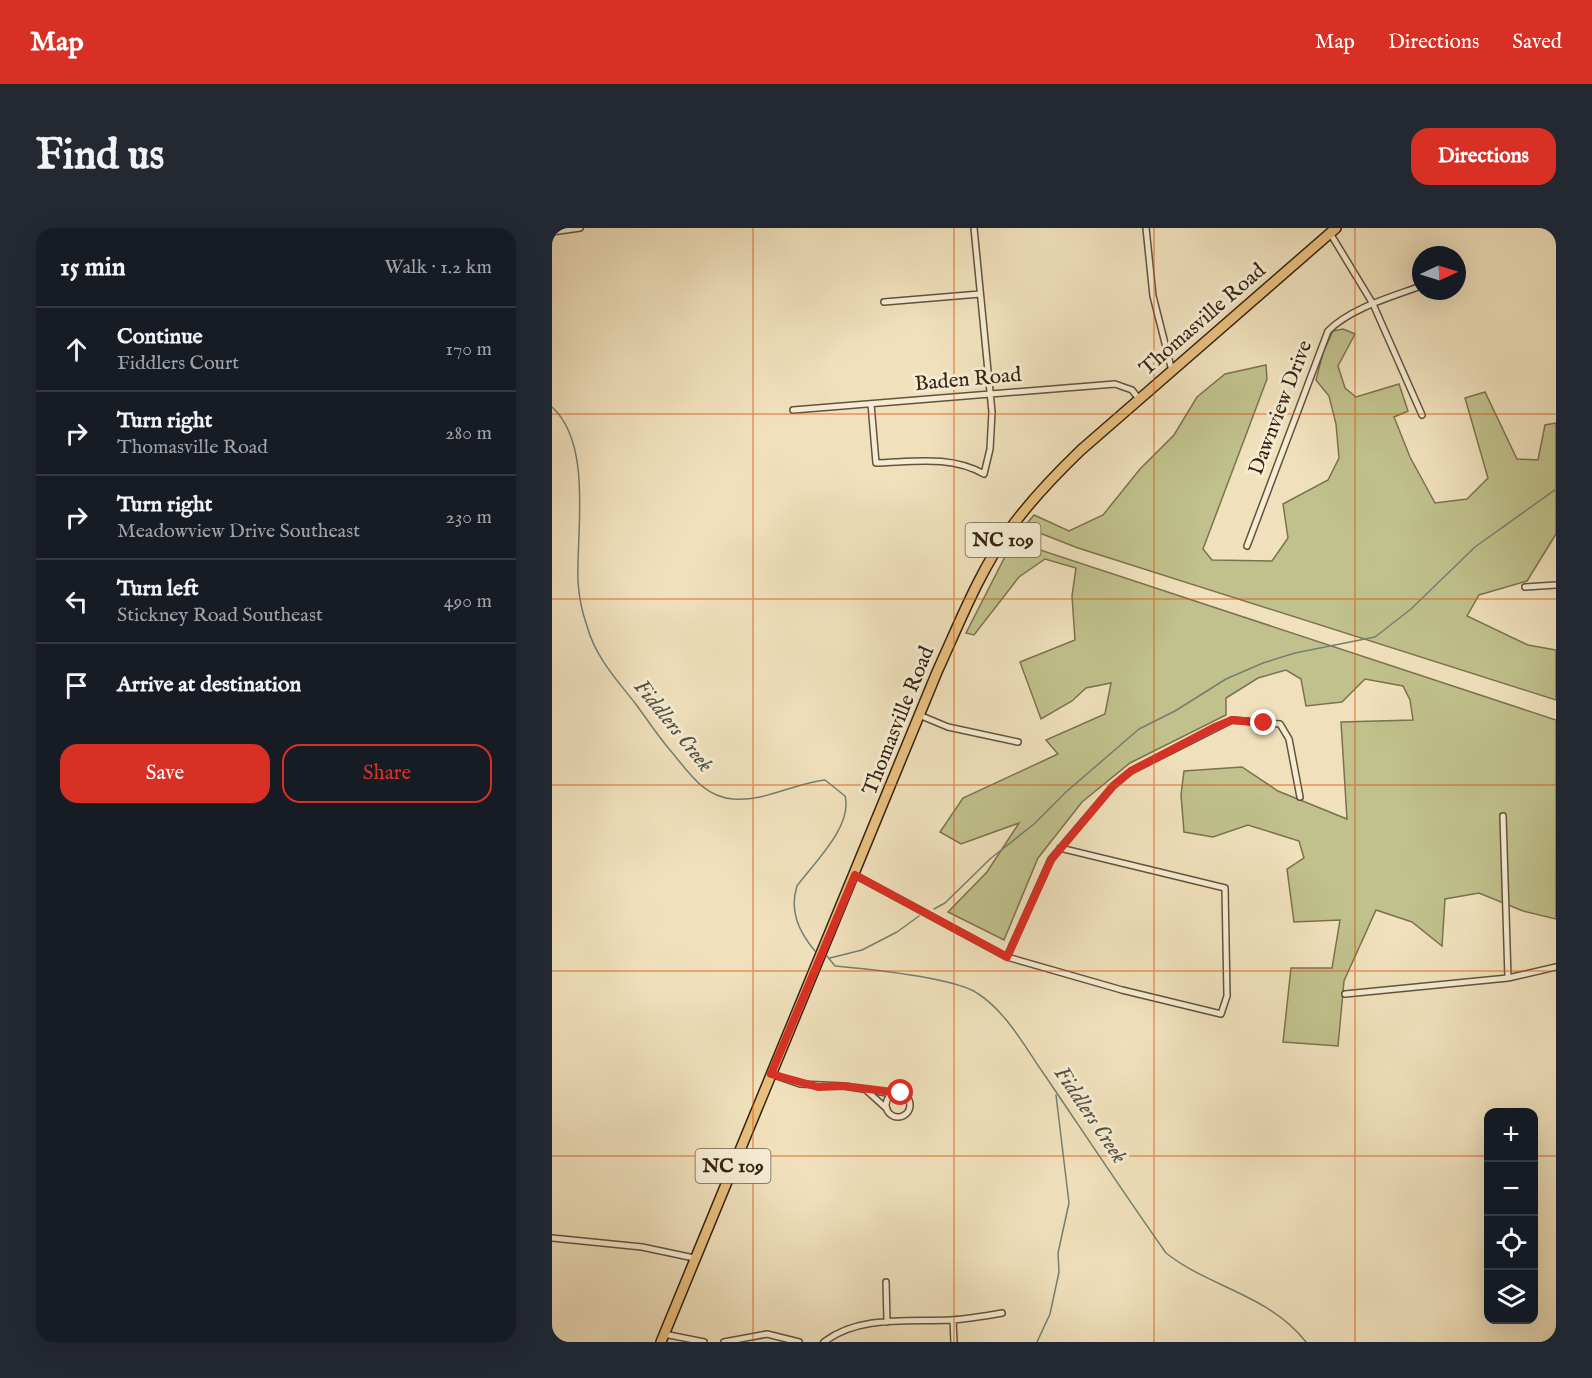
<!DOCTYPE html>
<html lang="en">
<head>
<meta charset="utf-8">
<style>
	:root { --surface:#171b24; --page:#242831; --text:#f1f3f6; --muted:#9ea1a6; --line:#363941; --accent:#d93025 }
	body { margin:0; font-family:"IM FELL English",serif; background:var(--page); color:var(--text) }
	.controls { position:absolute; right:18px; bottom:18px; display:grid; overflow:hidden; border-radius:12px; box-shadow:0 6px 24px #0002 }
	.controls button { width:54px; height:54px; display:grid; place-items:center; padding:0; border:0; border-bottom:2px solid var(--line); background:var(--surface); color:var(--text); font:30px sans-serif }
	.compass { position:absolute; left:860px; top:18px; width:54px; height:54px; border-radius:50%; background:var(--surface); box-shadow:0 6px 24px #0002; rotate:86deg }
	.stop { position:absolute; width:18px; height:18px; margin:-14px; border:4px solid #d93025; border-radius:50%; background:#fff }
	.stop.end { background:#d93025; border-color:#fff; box-shadow:0 2px 6px #0008 }
	.list { margin:0; padding:0; list-style:none }
	h2 { display:flex; justify-content:space-between; align-items:center; height:78px; margin:0; padding:0 24px; font-size:26px }
	h2 small { font-size:20px; font-weight:400; color:var(--muted) }
	.list li { display:grid; grid-template-columns:39px 1fr auto; gap:18px; align-items:center; box-sizing:border-box; height:84px; padding:0 24px; border-top:2px solid var(--line) }
	.list b { display:block; font-size:22px; white-space:nowrap }
	.list p { margin:0; font-size:20px; white-space:nowrap; color:var(--muted) }
	.list em { font-size:20px; font-style:normal; color:var(--muted) }
	.actions { display:flex; gap:12px; padding:18px 24px }
	.actions a { flex:1; padding:14px 0; border:2px solid var(--accent); border-radius:18px; text-align:center; font-size:21px; color:var(--accent) }
	.actions .main { background:var(--accent); color:#fff }
	.icon { flex:none; width:33px; height:33px; fill:none; stroke:currentColor; stroke-width:2; stroke-linecap:round; stroke-linejoin:round }
	.map { position:relative; flex:none; width:1004px; height:1114px; overflow:hidden; border-radius:18px }
	header { display:flex; align-items:center; gap:36px; box-sizing:border-box; height:84px; padding:0 30px; background:var(--accent); color:#fff }
	header strong { font-size:28px }
	nav { display:flex; gap:33px; margin-inline-start:auto; font-size:21px }
	.intro { display:flex; align-items:center; justify-content:space-between; box-sizing:border-box; height:144px; padding:0 36px }
	h1 { margin:0; font-size:42px }
	.button { padding:15px 27px; border-radius:18px; background:var(--accent); color:#fff; font-size:21px; font-weight:700 }
	main { display:flex; gap:36px; padding:0 36px }
	aside { flex:1; background:var(--surface); border-radius:18px; box-shadow:0 6px 24px #0002 }
	.map>svg:first-child { display:block }
</style>
</head>
<body>
<header>
<strong>Map</strong>
<nav><a>Map</a><a>Directions</a><a>Saved</a></nav>
</header>
<div class="intro"><h1>Find us</h1><a class="button">Directions</a></div>
<main>
<aside>
<h2>15 min<small>Walk · 1.2 km</small></h2>
<ul class="list">
<li><svg class="icon" aria-label="ahead" viewBox="0 0 24 24"><path d="M12 20V5M6 11l6-6 6 6"/></svg><div><b>Continue</b><p>Fiddlers Court</p></div><em>170 m</em></li>
<li><svg class="icon" aria-label="right" viewBox="0 0 24 24"><path d="M7 20v-9h11M14 6l5 5-5 5"/></svg><div><b>Turn right</b><p>Thomasville Road</p></div><em>280 m</em></li>
<li><svg class="icon" aria-label="right" viewBox="0 0 24 24"><path d="M7 20v-9h11M14 6l5 5-5 5"/></svg><div><b>Turn right</b><p>Meadowview Drive Southeast</p></div><em>230 m</em></li>
<li><svg class="icon" aria-label="left" viewBox="0 0 24 24"><path d="M17 20v-9H6M10 6l-5 5 5 5"/></svg><div><b>Turn left</b><p>Stickney Road Southeast</p></div><em>490 m</em></li>
<li><svg class="icon" aria-label="arrive" viewBox="0 0 24 24"><path d="M6 21V4h12l-3 4 3 4H6"/></svg><div><b>Arrive at destination</b></div></li>
</ul>
<div class="actions"><a class="main">Save</a><a>Share</a></div>
</aside>
<div class="map">
<svg width="1004" height="1114" viewBox="0 0 1004 1114">
	<rect width="100%" height="100%" fill="#f0e1bc"/>
	<filter id="stains"><feTurbulence type="fractalNoise" baseFrequency=".00333" numOctaves="4"/><feColorMatrix values="0 0 0 0 .2 0 0 0 0 .09 0 0 0 0 .02 0 0 0 .5 -.17"/></filter>
	<radialGradient id="worn" r=".72"><stop offset=".6" stop-color="#630" stop-opacity="0"/><stop offset="1" stop-color="#630" stop-opacity=".3"/></radialGradient>
	<!-- green -->
	<path fill="#c0c18c" stroke="#7b7250" stroke-width="1.5" d="M 791,101 L 803,106 L 786,138 L 793,160 L 804,169 L 847,156 L 856,183 L 842,189 L 858,229 L 883,275 L 915,271 L 936,250 L 913,170 L 933,164 L 965,231 L 986,232 L 993,197 L 1004,195 L 1004,306 L 975,353 L 927,367 L 915,388 L 976,417 L 1004,422 L 1004,472 L 526,320 L 472,299 L 482,287 L 517,303 L 551,287 L 588,241 L 622,207 L 645,169 L 673,146 L 714,137 L 715,151 L 651,321 L 660,332 L 720,333 L 736,310 L 731,276 L 776,252 L 787,230 L 784,196 L 777,168 L 764,152 L 771,125 L 781,103 Z
		M 461,313 L 1004,492 L 1004,691 L 971,683 L 927,665 L 893,671 L 890,718 L 860,694 L 824,682 L 792,753 L 786,818 L 731,814 L 739,740 L 780,740 L 788,692 L 742,694 L 735,641 L 752,630 L 747,613 L 696,597 L 661,609 L 632,604 L 629,567 L 632,543 L 690,539 L 726,563 L 795,591 L 789,494 L 861,492 L 858,472 L 851,458 L 813,451 L 790,474 L 754,478 L 749,451 L 734,442 L 706,450 L 674,470 L 674,487 L 578,535 L 530,574 L 486,630 L 452,712 L 396,684 L 435,644 L 467,595 L 409,616 L 388,604 L 411,570 L 506,526 L 494,512 L 553,486 L 559,455 L 534,460 L 520,473 L 489,491 L 468,434 L 523,412 L 520,368 L 524,340 L 493,331 L 467,349 L 422,407 L 414,405 Z"/>
	<g fill="none" stroke-linecap="round" stroke-linejoin="round">
		<!-- stream -->
		<path stroke="#728072" stroke-width="1.5" d="M 0,179 C 41,216 24,305 26,354 C 27,369 30,384 35,398 C 43,428 64,451 83,475 C 95,491 105,507 118,522 C 136,543 151,569 181,571 C 212,574 243,555 273,552 L 293,568 C 301,598 262,635 245,658 C 237,683 247,704 263,723
			M 382,681 L 393,675 L 438,631 L 482,596 L 514,564 L 587,501 L 623,483 L 674,451 L 711,435 L 743,425 L 823,409 L 859,381 L 923,319 L 1004,261
			M 275,728 L 283,738 C 315,741 401,749 425,765 C 455,784 474,821 494,849 C 534,908 573,967 614,1025 C 658,1060 716,1066 754,1114
			M 278,730 L 310,722 L 345,704 L 367,688
			M 485,1114 L 498,1086 L 507,1044 L 506,1025 L 517,975 L 504,867"/>
		<!-- minor casing -->
		<g stroke="#64523d" stroke-width="8">
			<path id="minor" d="M 594,0 L 601,68 L 620,143
				M 0,4 L 28,0
				M 778,5 L 821,76 L 870,187
				M 332,74 L 428,66
				M 319,176 L 324,235 C 361,234 398,227 432,246 L 438,221 L 440,184 L 422,0
				M 241,182 L 563,156 L 580,162 L 587,171
				M 695,318 L 776,103 C 799,80 839,69 869,58
				M 973,359 L 1004,357
				M 367,487 L 396,499 L 466,514
				M 951,588 L 956,750
				M 303,647 L 455,729 L 570,762 L 669,786 L 675,768 L 673,660 L 508,620
				M 455,729 L 499,631 L 561,558 L 579,543 L 680,492 L 728,496 L 737,511 L 748,569
				M 793,766 L 956,750 L 1004,739
				M 219,846 L 248,856 L 292,858 L 341,866
				M 314,862 L 335,881
				M334 877a12 12 0 1 1 24 0a12 12 0 1 1-24 0Z
				M 0,1010 L 90,1019 L 142,1030
				M 334,1054 L 335,1094
				M 401,1092 L 402,1114
				M 112,1106 L 152,1114
				M 172,1114 L 215,1106 L 247,1114
				M 272,1114 C 307,1087 357,1094 399,1092 C 416,1091 433,1088 450,1085"/>
		</g>
		<!-- primary casing -->
		<g stroke="#362213" stroke-width="12">
			<path id="primary" d="M 109,1114 L 385,444 C 407,396 427,344 458,301 C 479,272 503,247 529,222 L 784,0"/>
		</g>
		<!-- minor -->
		<use href="#minor" stroke="#f5ecd3" stroke-width="5"/>
		<!-- primary -->
		<use href="#primary" stroke="#e8c07e" stroke-width="9"/>
	</g>
	<g fill="none" stroke-linecap="round" stroke-linejoin="round">
		<!-- route -->
		<path stroke="#d93025" stroke-width="8" d="M 349,865 L 292,858 L 266,859 L 219,846 L 303,647 L 455,729 L 499,632 L 561,558 L 579,543 L 661,500 L 680,492 L 712,495"/>
	</g>
	<!-- grid -->
	<path fill="none" stroke="#d6540d" stroke-width="1.5" stroke-opacity="0.55" d="M 201,0 L 201,1114M 402,0 L 402,1114M 602,0 L 602,1114M 803,0 L 803,1114M 0,186 L 1004,186M 0,371 L 1004,371M 0,557 L 1004,557M 0,743 L 1004,743M 0,928 L 936,928M 981,928 L 1004,928"/>
	<g text-anchor="middle" dominant-baseline="central" stroke-width="6" stroke-linejoin="round" paint-order="stroke">
		<!-- shield labels -->
		<g fill="#f5ecd3" stroke="#6f5f4d" stroke-width="1.5">
			<rect x="413.5" y="295" width="75" height="34" rx="4.5"/>
			<rect x="143.5" y="921" width="75" height="34" rx="4.5"/>
		</g>
		<g font-size="20" font-weight="bold" fill="#362213">
			<text x="451" y="312">NC 109</text>
			<text x="181" y="938">NC 109</text>
		</g>
		<!-- street labels -->
		<g font-size="21" fill="#362213" stroke="#f5ecd3">
			<text transform="translate(651 92) rotate(-41)">Thomasville Road</text>
			<text transform="translate(416 152) rotate(-5)">Baden Road</text>
			<text transform="translate(729 180) rotate(-69)">Dawnview Drive</text>
			<text transform="translate(347 493) rotate(-68)">Thomasville Road</text>
		</g>
		<!-- water labels -->
		<g font-size="22" font-style="italic" fill="#545142" stroke="#f5ecd3">
			<text transform="translate(121 498) rotate(51)">Fiddlers Creek</text>
			<text transform="translate(538 887) rotate(56)">Fiddlers Creek</text>
		</g>
	</g>
	<rect width="100%" height="100%" filter="url(#stains)"/>
	<rect width="100%" height="100%" fill="url(#worn)"/>
</svg>
<div class="controls">
<button>+</button>
<button>−</button>
<button><svg class="icon" aria-label="locate" viewBox="0 0 24 24"><circle cx="12" cy="12" r="6"/><path d="M12 2v4M12 18v4M2 12h4M18 12h4"/></svg></button>
<button><svg class="icon" aria-label="layers" viewBox="0 0 24 24"><path d="M12 4l9 5-9 5-9-5zM3 14l9 5 9-5"/></svg></button>
</div>
<svg class="compass" viewBox="-18 -18 36 36"><path d="M0-13l5 13h-10z" fill="#e53935"/><path d="M0 13l5-13h-10z" fill="#9ea1a6"/></svg>
<div class="stop" style="left:349px;top:865px"></div>
<div class="stop end" style="left:712px;top:495px"></div>
</div>
</main>
</body>
</html>
